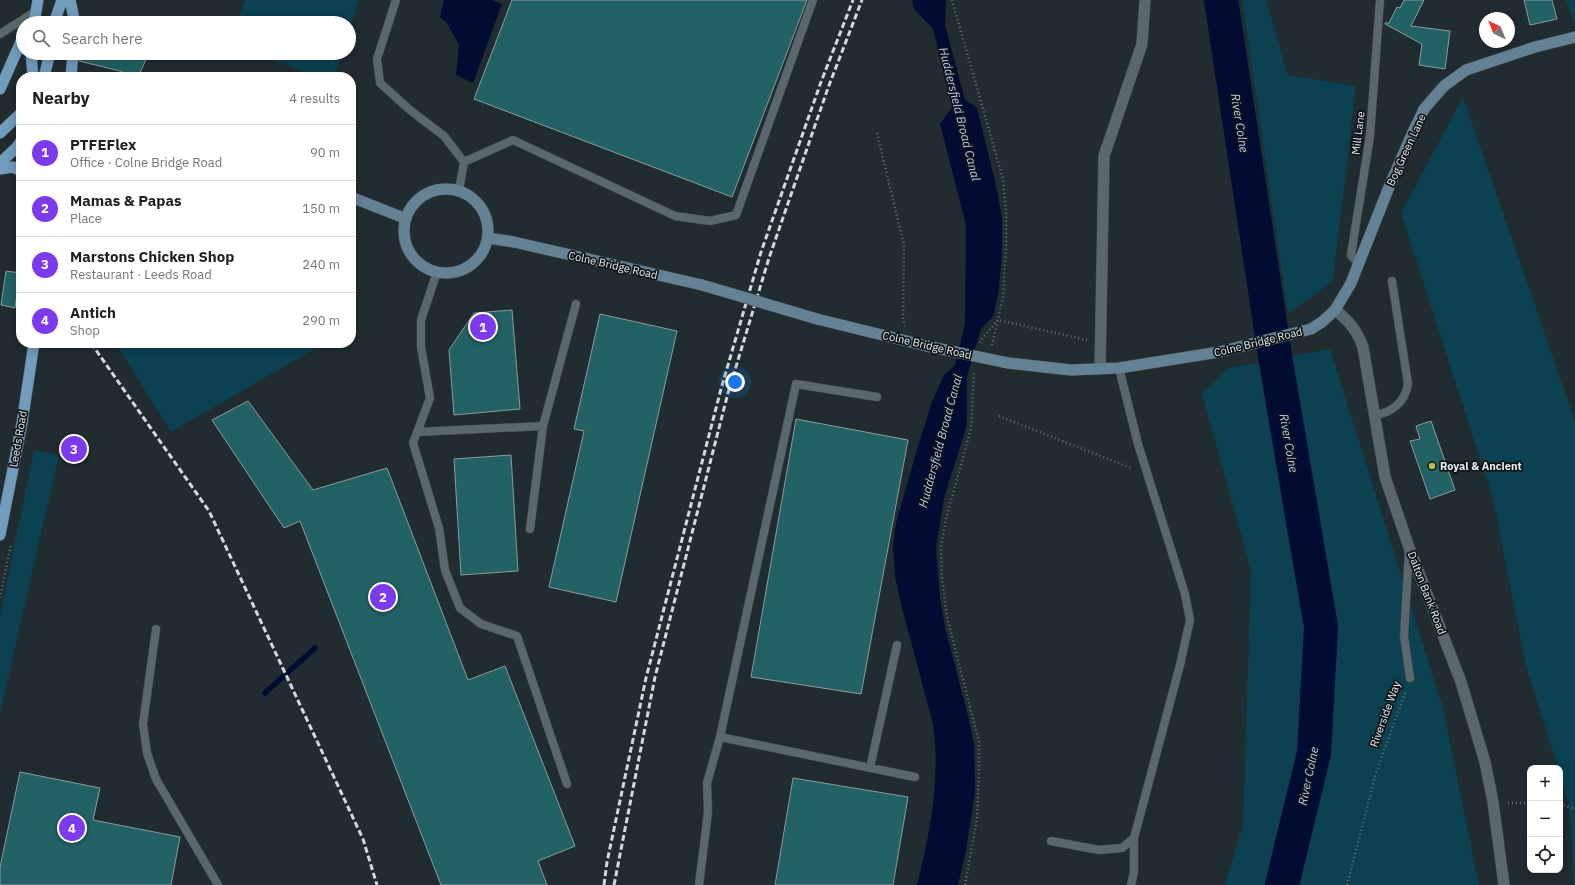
<!DOCTYPE html>
<html lang="en">
<head>
<meta charset="utf-8">
<style>
	:root { --surface:#fff; --page:#f2f2f2; --text:#202124; --muted:#757577; --line:#e0e0e0; --accent:#7c3aed }
	body { margin:0; font-family:"IBM Plex Sans",sans-serif; background:var(--page); color:var(--text) }
	.controls { position:absolute; right:12px; bottom:12px; display:grid; overflow:hidden; border-radius:8px; box-shadow:0 2px 10px #0003 }
	.controls button { width:36px; height:36px; display:grid; place-items:center; padding:0; border:0; border-bottom:1px solid var(--line); background:var(--surface); color:var(--text); font:20px sans-serif }
	.compass { position:absolute; left:1479px; top:12px; width:36px; height:36px; border-radius:50%; background:var(--surface); box-shadow:0 2px 10px #0003; rotate:317deg }
	.you { position:absolute; left:735px; top:382px; width:14px; height:14px; margin:-10px; border:3px solid #fff; border-radius:50%; background:#1a73e8; box-shadow:0 0 0 6px #1a73e833 }
	.badge { display:grid; place-items:center; width:26px; height:26px; border-radius:50%; background:var(--accent); color:#fff; font-size:13px; font-weight:700 }
	.pin { position:absolute; translate:-50% -50%; border:2px solid #fff; box-shadow:0 1px 4px #0006 }
	.list { margin:0; padding:0; list-style:none }
	h2 { display:flex; justify-content:space-between; align-items:center; height:52px; margin:0; padding:0 16px; font-size:17px }
	h2 small { font-size:13px; font-weight:400; color:var(--muted) }
	.list li { display:grid; grid-template-columns:26px 1fr auto; gap:12px; align-items:center; box-sizing:border-box; height:56px; padding:0 16px; border-top:1px solid var(--line) }
	.list b { display:block; font-size:15px; white-space:nowrap }
	.list p { margin:0; font-size:13px; white-space:nowrap; color:var(--muted) }
	.list em { font-size:13px; font-style:normal; color:var(--muted) }
	.icon { flex:none; width:22px; height:22px; fill:none; stroke:currentColor; stroke-width:2; stroke-linecap:round; stroke-linejoin:round }
	.map { position:relative; flex:none; width:1575px; height:885px; overflow:hidden }
	.search { position:absolute; background:var(--surface); box-shadow:0 2px 10px #0003; left:16px; top:16px; width:340px; height:44px; display:flex; align-items:center; gap:10px; box-sizing:border-box; padding:0 14px; border-radius:22px; color:var(--muted); font-size:15px }
	.panel { position:absolute; background:var(--surface); box-shadow:0 2px 10px #0003; left:16px; top:72px; width:340px; height:276px; border-radius:16px }
	.map>svg:first-child { display:block }
</style>
</head>
<body>
<div class="map">
<svg width="1575" height="885" viewBox="0 0 1575 885">
	<rect width="100%" height="100%" fill="#202c30"/>
	<!-- green -->
	<path fill="#0b4150" d="M 245,0 L 359,0 L 349,32 L 349,23 L 237,23 Z
		M 1242,0 L 1266,0 L 1288,75 L 1356,86 L 1333,281 L 1288,314 Z
		M 1566,0 L 1575,0 L 1575,23 Z
		M 256,53 L 342,53 L 334,77 L 317,77 Z
		M 1463,97 L 1575,421 L 1575,885 L 1574,885 L 1569,805 L 1560,776 L 1560,768 L 1558,768 L 1526,666 L 1493,499 L 1401,213 Z
		M 116,343 L 325,343 L 171,432 Z
		M 1330,349 L 1443,708 L 1479,885 L 1225,885 L 1243,824 L 1251,570 L 1202,394 L 1228,368 Z
		M 34,450 L 59,455 L 0,714 L 0,615 Z"/>
	<!-- water -->
	<path fill="#020b32" d="M 444,0 L 492,0 L 502,4 L 473,83 L 456,75 L 459,45 L 447,23 L 440,17 Z
		M 912,0 L 946,0 L 945,25 L 965,100 L 977,108 L 995,181 L 1002,217 L 1002,251 L 999,290 L 993,316 L 981,329 L 967,376 L 967,411 L 966,428 L 944,498 L 936,548 L 940,598 L 945,627 L 969,720 L 974,744 L 975,792 L 966,851 L 958,885 L 917,885 C 930,833 941,778 933,724 L 902,608 L 895,576 L 893,546 L 896,523 L 918,446 L 932,402 L 944,375 L 955,365 L 965,324 L 966,225 L 940,124 L 953,106 L 933,29 L 914,9 Z"/>
	<g fill="none" stroke-linecap="round" stroke-linejoin="round">
		<!-- stream -->
		<path stroke="#020b32" stroke-width="5.5" d="M 265,693 L 315,648"/>
		<!-- river -->
		<path stroke="#020b32" stroke-width="34" d="M 1221,0 L 1275,356 L 1321,627 L 1314,753 L 1282,885"/>
	</g>
	<!-- building -->
	<path fill="#226164" stroke="#8d9c9d" d="M 512,0 L 807,0 L 732,197 L 474,99 Z
		M 1404,0 L 1424,0 L 1411,26 L 1450,31 L 1445,69 L 1419,65 L 1422,44 L 1385,24 L 1385,23 L 1389,23 L 1397,7 L 1400,8 Z
		M 1524,0 L 1552,0 L 1557,19 L 1530,25 Z
		M 80,53 L 149,53 L 138,77 L 134,77 L 120,71 L 79,61 Z
		M 6,271 L 20,273 L 15,308 L 1,305 Z
		M 512,310 L 520,409 L 454,415 L 449,350 L 474,313 Z
		M 600,314 L 677,331 L 616,602 L 549,587 L 584,431 L 574,429 Z
		M 248,401 L 313,490 L 387,468 L 468,680 L 505,666 L 575,846 L 538,861 L 547,885 L 441,885 L 300,521 L 284,528 L 212,420 Z
		M 796,419 L 908,440 L 861,694 L 751,677 Z
		M 1431,421 L 1455,490 L 1430,499 L 1410,441 L 1420,439 L 1416,426 Z
		M 511,455 L 518,571 L 461,575 L 454,459 Z
		M 20,772 L 100,788 L 93,820 L 180,837 L 171,885 L 0,885 L 0,867 Z
		M 793,778 L 908,797 L 893,885 L 775,885 Z"/>
	<g fill="none" stroke-linecap="round" stroke-linejoin="round">
		<!-- service casing -->
		<g stroke="#3f494d" stroke-width="9">
			<path id="service" d="M 396,0 L 377,59 L 380,83 L 410,110 L 444,136 L 464,162
				M 0,34 L 36,11
				M 459,190 L 464,162 L 513,140 L 675,216 L 710,221 L 736,215 L 813,0
				M 1359,265 L 1351,255 L 1370,136 L 1380,0
				M 437,272 L 421,320 L 421,347 L 430,398 L 413,443 L 439,528 L 445,570 L 460,608 L 481,624 L 517,636 L 567,784
				M 1374,415 C 1392,413 1405,402 1408,384 L 1392,281
				M 417,432 L 543,426 L 576,304
				M 530,529 L 543,426
				M 1409,550 L 1404,636 L 1410,678
				M 156,629 L 143,724 L 147,753 L 156,779 L 218,885
				M 720,737 L 915,777
				M 870,768 L 897,645
				M 1051,841 L 1099,850 L 1122,848 L 1134,838 L 1180,665 L 1190,620 L 1185,594 L 1138,444 L 1119,368
				M 699,885 L 708,812 L 707,783 L 720,737 L 796,384 L 877,397
				M 1131,885 L 1134,872 L 1134,838"/>
		</g>
		<!-- minor casing -->
		<g stroke="#3f494d" stroke-width="12">
			<path id="minor" d="M 1100,369 L 1104,156 L 1142,44 L 1145,0"/>
		</g>
		<!-- tertiary casing -->
		<g stroke="#3f494d" stroke-width="12">
			<path id="tertiary" d="M 1335,310 C 1350,322 1356,329 1363,347 L 1385,477 L 1409,547 L 1461,682 L 1485,762 L 1493,802 L 1504,885"/>
		</g>
		<!-- secondary casing -->
		<g stroke="#3f494d" stroke-width="12">
			<path id="secondary" d="M404 231a42 42 0 1 1 84 0a42 42 0 1 1-84 0Z
				M 351,197 L 404,218
				M 488,238 L 514,242 L 702,285
				M 817,319 L 927,346
				M 1008,363 L 1071,370 L 1119,368 L 1219,352 L 1311,329 L 1322,322 L 1335,310 L 1351,283 L 1389,187 L 1413,132 L 1424,109 L 1444,86 L 1466,70 L 1535,47 L 1575,37"/>
		</g>
		<!-- primary casing -->
		<g stroke="#3f494d" stroke-width="12">
			<path id="primary" d="M 70,0 L 75,23
				M 34,23 L 38,0
				M 54,23 L 62,0
				M 31,53 L 33,77
				M 44,77 L 50,53
				M 71,77 L 73,53
				M 0,89 L 23,37
				M 0,133 L 21,113
				M 0,163 L 17,147 L 21,141
				M 0,169 L 13,167 L 21,171
				M 0,535 L 22,423 L 34,343"/>
		</g>
		<!-- path -->
		<path stroke="#677275" stroke-width="2.5" stroke-dasharray="1 3" stroke-linecap="butt" d="M 952,0 L 1003,179 L 1006,211 L 1006,246 L 1003,297 L 998,320 L 981,340 L 980,343
			M 877,133 L 904,245 L 903,318 L 905,326
			M 992,345 L 998,320 L 1087,340
			M 999,416 L 1131,468
			M 0,598 L 11,544
			M 1508,803 L 1530,803
			M 1560,804 L 1575,809
			M 965,885 L 977,819 L 979,774 L 979,742 L 947,617 L 942,579 L 941,546 L 946,519 L 971,428 L 974,371
			M 1347,885 L 1376,773 L 1406,690"/>
		<!-- service -->
		<use href="#service" stroke="#5a676c" stroke-width="8"/>
		<!-- minor -->
		<use href="#minor" stroke="#5a676c" stroke-width="11"/>
		<!-- tertiary -->
		<use href="#tertiary" stroke="#5a676c" stroke-width="11"/>
		<!-- secondary -->
		<use href="#secondary" stroke="#658194" stroke-width="11"/>
		<!-- primary -->
		<use href="#primary" stroke="#719cbc" stroke-width="11"/>
		<!-- rail -->
		<path stroke="#d0d9dc" stroke-width="3" stroke-dasharray="6 3" stroke-linecap="butt" d="M 91,343 L 209,511 L 363,839 L 377,885
			M 604,885 L 607,862 L 646,678 L 721,389 L 761,252 L 821,82 L 853,0
			M 614,885 L 655,677 L 728,393 L 769,258 L 828,88 L 862,0"/>
		<!-- secondary-bridge casing -->
		<g stroke="#3f494d" stroke-width="12" stroke-linecap="butt">
			<path id="secondary-bridge" d="M 702,285 L 817,319
				M 927,346 L 1008,363"/>
		</g>
		<!-- secondary-bridge -->
		<use href="#secondary-bridge" stroke="#658194" stroke-width="11"/>
	</g>
	<!-- markers -->
	<circle fill="#b7c148" stroke="#0e1315" stroke-width="1.5" cx="1432" cy="466" r="4"/>
	<g text-anchor="middle" dominant-baseline="central" stroke-width="3.5" stroke-linejoin="round" paint-order="stroke">
		<!-- street labels -->
		<g font-size="11" fill="#e8f0f3" stroke="#0e1315">
			<text transform="translate(1358 133) rotate(-83)">Mill Lane</text>
			<text transform="translate(1406 150) rotate(-65)">Bog Green Lane</text>
			<text transform="translate(613 265) rotate(13)">Colne Bridge Road</text>
			<text transform="translate(1258 342) rotate(-14)">Colne Bridge Road</text>
			<text transform="translate(927 345) rotate(13)">Colne Bridge Road</text>
			<text transform="translate(18 439) rotate(-80)">Leeds Road</text>
			<text transform="translate(1427 593) rotate(69)">Dalton Bank Road</text>
			<text transform="translate(1385 714) rotate(-70)">Riverside Way</text>
		</g>
		<!-- poi labels -->
		<g font-size="11" font-weight="bold" fill="#e8f0f3" stroke="#0e1315" text-anchor="start">
			<text x="1440" y="466">Royal &amp; Ancient</text>
		</g>
		<!-- water labels -->
		<g font-size="12" font-style="italic" fill="#b6cbf6" stroke="#0e1315">
			<text transform="translate(960 114) rotate(76)">Huddersfield Broad Canal</text>
			<text transform="translate(1240 123) rotate(81)">River Colne</text>
			<text transform="translate(940 441) rotate(-75)">Huddersfield Broad Canal</text>
			<text transform="translate(1289 443) rotate(80)">River Colne</text>
			<text transform="translate(1308 776) rotate(-78)">River Colne</text>
		</g>
	</g>
</svg>
<div class="controls">
<button>+</button>
<button>−</button>
<button><svg class="icon" aria-label="locate" viewBox="0 0 24 24"><circle cx="12" cy="12" r="6"/><path d="M12 2v4M12 18v4M2 12h4M18 12h4"/></svg></button>
</div>
<svg class="compass" viewBox="-18 -18 36 36"><path d="M0-13l5 13h-10z" fill="#e53935"/><path d="M0 13l5-13h-10z" fill="#757577"/></svg>
<div class="you"></div>
<div class="pin badge" style="left:483px;top:327px">1</div>
<div class="pin badge" style="left:383px;top:597px">2</div>
<div class="pin badge" style="left:74px;top:449px">3</div>
<div class="pin badge" style="left:72px;top:828px">4</div>
<div class="search"><svg class="icon" aria-label="search" viewBox="0 0 24 24"><circle cx="10" cy="10" r="6"/><path d="M15 15l6 6"/></svg>Search here</div>
<section class="panel">
<h2>Nearby<small>4 results</small></h2>
<ul class="list">
<li><span class="badge">1</span><div><b>PTFEFlex</b><p>Office · Colne Bridge Road</p></div><em>90 m</em></li>
<li><span class="badge">2</span><div><b>Mamas &amp; Papas</b><p>Place</p></div><em>150 m</em></li>
<li><span class="badge">3</span><div><b>Marstons Chicken Shop</b><p>Restaurant · Leeds Road</p></div><em>240 m</em></li>
<li><span class="badge">4</span><div><b>Antich</b><p>Shop</p></div><em>290 m</em></li>
</ul>
</section>
</div>
</body>
</html>
